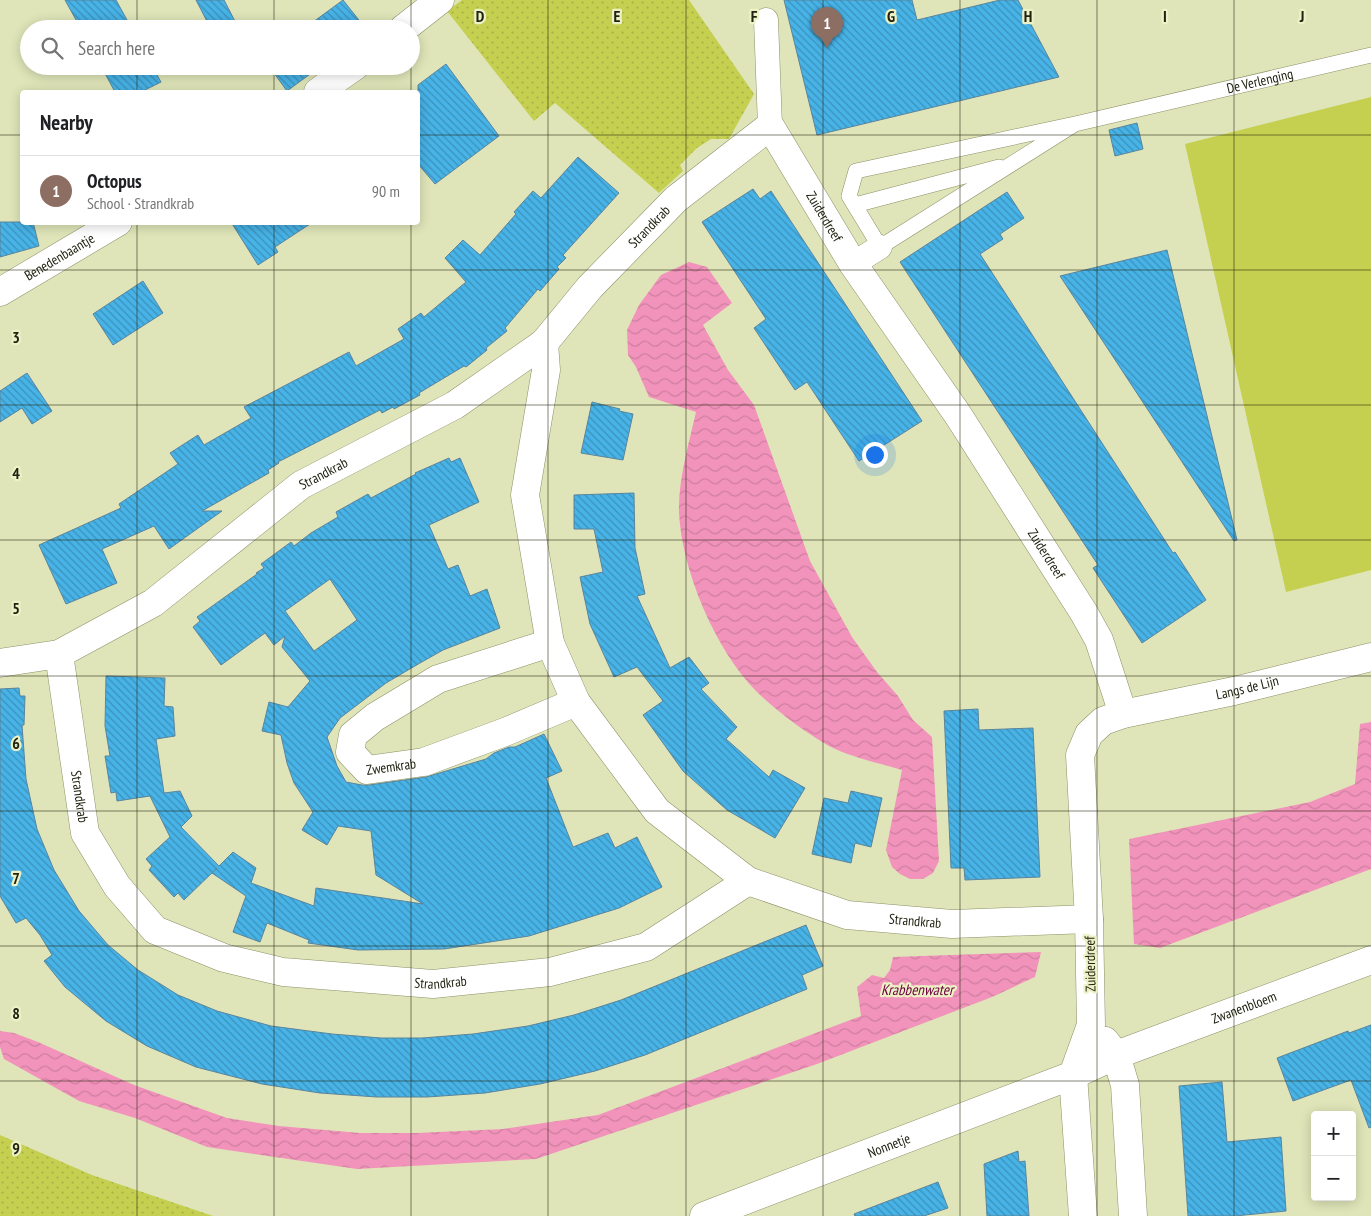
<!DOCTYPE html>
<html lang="en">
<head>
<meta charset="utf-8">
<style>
	:root { --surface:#fff; --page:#f2f2f2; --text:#202124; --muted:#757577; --line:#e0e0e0; --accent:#111827 }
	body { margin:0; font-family:"PT Sans Narrow",sans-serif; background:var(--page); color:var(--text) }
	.controls { position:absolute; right:15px; bottom:15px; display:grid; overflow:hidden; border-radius:5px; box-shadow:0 2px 12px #0003 }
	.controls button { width:45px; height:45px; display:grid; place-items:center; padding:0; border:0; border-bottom:1px solid var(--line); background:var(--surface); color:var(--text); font:25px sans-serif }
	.you { position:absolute; left:874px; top:454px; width:18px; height:18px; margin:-12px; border:4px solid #fff; border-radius:50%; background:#1a73e8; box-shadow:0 0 0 8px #1a73e833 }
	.badge { display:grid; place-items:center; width:32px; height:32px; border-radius:50%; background:var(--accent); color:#fff; font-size:16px; font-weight:700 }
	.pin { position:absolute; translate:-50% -41px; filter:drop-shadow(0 1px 2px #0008) }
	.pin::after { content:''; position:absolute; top:26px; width:18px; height:15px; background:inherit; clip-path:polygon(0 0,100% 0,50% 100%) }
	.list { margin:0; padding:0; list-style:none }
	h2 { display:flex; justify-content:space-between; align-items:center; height:65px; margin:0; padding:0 20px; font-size:21px }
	h2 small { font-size:16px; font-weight:400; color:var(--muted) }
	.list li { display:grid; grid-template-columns:32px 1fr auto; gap:15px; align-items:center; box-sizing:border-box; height:70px; padding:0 20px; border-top:1px solid var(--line) }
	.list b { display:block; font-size:19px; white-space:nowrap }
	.list p { margin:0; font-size:16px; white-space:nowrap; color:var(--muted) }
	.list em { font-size:16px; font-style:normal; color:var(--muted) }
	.icon { flex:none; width:28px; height:28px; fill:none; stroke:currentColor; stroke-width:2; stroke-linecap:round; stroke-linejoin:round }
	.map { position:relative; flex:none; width:1371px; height:1216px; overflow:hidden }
	.search { position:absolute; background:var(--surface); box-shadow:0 2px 12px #0003; left:20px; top:20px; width:400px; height:55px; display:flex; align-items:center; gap:12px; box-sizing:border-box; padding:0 18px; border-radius:28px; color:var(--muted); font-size:19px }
	.panel { position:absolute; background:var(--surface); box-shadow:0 2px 12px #0003; left:20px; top:90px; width:400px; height:135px; border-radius:5px }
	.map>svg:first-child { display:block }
</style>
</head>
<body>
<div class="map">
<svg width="1371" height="1216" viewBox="0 0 1371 1216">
	<defs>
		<pattern id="grass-dots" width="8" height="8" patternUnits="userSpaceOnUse" patternTransform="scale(1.25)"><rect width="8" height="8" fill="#c5d051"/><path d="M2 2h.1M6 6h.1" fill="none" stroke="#a9b246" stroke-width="1.8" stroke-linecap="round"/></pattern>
		<pattern id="water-waves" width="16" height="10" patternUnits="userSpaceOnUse" patternTransform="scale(1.25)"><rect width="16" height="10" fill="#f293bb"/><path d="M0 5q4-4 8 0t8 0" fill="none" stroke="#cf7ea0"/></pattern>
		<pattern id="building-back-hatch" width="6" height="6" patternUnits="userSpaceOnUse" patternTransform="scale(1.25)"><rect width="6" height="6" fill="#47b3e7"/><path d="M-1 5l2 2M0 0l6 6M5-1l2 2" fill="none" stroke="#3b91ba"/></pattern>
	</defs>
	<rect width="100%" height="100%" fill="#dfe5b8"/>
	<!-- grass -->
	<path fill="url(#grass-dots)" d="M 462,0 L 689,0 L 754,94 L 729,139 L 711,139 L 697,148 L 680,165 L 683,171 L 659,193 L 555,103 L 534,121 L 447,11 Z
		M 0,1135 L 92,1175 L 213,1216 L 0,1216 Z"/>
	<!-- park -->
	<path fill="#c5d051" d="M 1371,97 L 1371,570 L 1286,592 L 1185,144 Z"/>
	<!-- water -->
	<path fill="url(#water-waves)" d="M 689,262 L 707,267 L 732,303 L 703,325 L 728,370 L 754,405 L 810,561 L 852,637 L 877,672 L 898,696 L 913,720 L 932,737 L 939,861 L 933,873 L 923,879 L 910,879 L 900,874 L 892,867 L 886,850 L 902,770 C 879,763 850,757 829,746 C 805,732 776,711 756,691 C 715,649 682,571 679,513 C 678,480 689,443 696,412 L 649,397 L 636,367 L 628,355 L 627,330 L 639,305 L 661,275 Z
		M 1371,722 L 1371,869 L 1160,948 L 1134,944 L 1129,839 L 1310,802 L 1355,784 L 1360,724 Z
		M 1041,952 L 1035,977 L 992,997 L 817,1064 L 536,1159 L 357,1169 L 207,1147 L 135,1118 L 79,1101 L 4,1059 L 0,1047 L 0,1031 L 14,1033 L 38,1042 L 134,1085 L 227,1118 L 279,1126 L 360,1133 L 417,1133 L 503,1129 L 598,1115 L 861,1016 L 857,987 L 872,975 L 884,978 L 890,970 L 893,957 Z"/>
	<!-- building -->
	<path fill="url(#building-back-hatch)" stroke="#5a849c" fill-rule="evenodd" d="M 65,0 L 116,0 L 132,29 L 81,29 Z
		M 196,0 L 224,0 L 239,29 L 211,29 Z
		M 343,0 L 366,29 L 304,29 L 305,28 Z
		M 784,0 L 912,0 L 917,20 L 1000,0 L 1018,0 L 1059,77 L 817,135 Z
		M 446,64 L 499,136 L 435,184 L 418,164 L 418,85 Z
		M 101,66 L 152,66 L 161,82 L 141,92 L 115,92 Z
		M 269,66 L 321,66 L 287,91 Z
		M 1137,123 L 1143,149 L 1115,156 L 1109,130 Z
		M 578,157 L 619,193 L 563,255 L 566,258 L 557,267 L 559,269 L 540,291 L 538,289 L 505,328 L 507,331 L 486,348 L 487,350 L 466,367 L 464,366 L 419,393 L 420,395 L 394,409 L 393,407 L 382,413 L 380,410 L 278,462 L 279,463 L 268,470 L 269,473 L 202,511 L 222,511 L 169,549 L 154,526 L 102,549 L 117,583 L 66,604 L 39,545 L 121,508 L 119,504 L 178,464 L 170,453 L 198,435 L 204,445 L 251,418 L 244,407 L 349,352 L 356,366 L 404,339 L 398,329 L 421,313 L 424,317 L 466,282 L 445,258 L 463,240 L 480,255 L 516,214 L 514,212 L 533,191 L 541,198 Z
		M 753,189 L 760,199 L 771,191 L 922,421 L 859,461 L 807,382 L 795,390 L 754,328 L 766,319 L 702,222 Z
		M 1007,192 L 1024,218 L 1000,234 L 1003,239 L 980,254 L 1173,553 L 1175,552 L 1206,600 L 1142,643 L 1093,568 L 1098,565 L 900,262 Z
		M 0,222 L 33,222 L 39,246 L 0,257 Z
		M 231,222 L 313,222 L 275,247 L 278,252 L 258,265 Z
		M 1167,250 L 1237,540 L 1234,541 L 1060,276 Z
		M 143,281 L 163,313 L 113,345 L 93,314 Z
		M 27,373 L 52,411 L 32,424 L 22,408 L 0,422 L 0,391 Z
		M 592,402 L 620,409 L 619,411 L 633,414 L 623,460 L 581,453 Z
		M 449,458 L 451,462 L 460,458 L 479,502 L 429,525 L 448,569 L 458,565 L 470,596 L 487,589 L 500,628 L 443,650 L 420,663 L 386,683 L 340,718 L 327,737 L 337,766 L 346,782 L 362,785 L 369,785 L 426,777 L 486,759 L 494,753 L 509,747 L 515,747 L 544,734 L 562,771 L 546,778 L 573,847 L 608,833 L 615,848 L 637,837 L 662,887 L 619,908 L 529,936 L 444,949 L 358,950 L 308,943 L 309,940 L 267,923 L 260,942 L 233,932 L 246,896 L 212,873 L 217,868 L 184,900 L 178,893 L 174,897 L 149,870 L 152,866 L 146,859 L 170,837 L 150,796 L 117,801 L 116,792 L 111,793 L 105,756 L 110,756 L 105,726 L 106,676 L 165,678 L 164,706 L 173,707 L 175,736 L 156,739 L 164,793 L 180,791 L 192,816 L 181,827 L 219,866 L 233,852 L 256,868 L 251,883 L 314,906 L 316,888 L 423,904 L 376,875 L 371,831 L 338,826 L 327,845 L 302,830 L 313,812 L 294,783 L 287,763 L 281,735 L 262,731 L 269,702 L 288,707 L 310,681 L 282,647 L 285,636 L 274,645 L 265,633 L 221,665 L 193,627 L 200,621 L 197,617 L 257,574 L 256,573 L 264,568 L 261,564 L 291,542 L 294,546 L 311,533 L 338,517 L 336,512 L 368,494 L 371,498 L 416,474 L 415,473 ZM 330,579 L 357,620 L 314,651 L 285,611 Z
		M 634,493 L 635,548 L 645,594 L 637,596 L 670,668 L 689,657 L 709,683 L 701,689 L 737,727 L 726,739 L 769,777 L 773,770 L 805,788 L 775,838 L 727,810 L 683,771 L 643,715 L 663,701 L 637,667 L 614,677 L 590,624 L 580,577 L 603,572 L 594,529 L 574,529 L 574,495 Z
		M 19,688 L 20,696 L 25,696 L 24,725 L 22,725 L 26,779 L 37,829 L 54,870 L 79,911 L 108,945 L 138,970 L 178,995 L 217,1011 L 271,1026 L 332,1034 L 381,1038 L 422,1038 L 473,1034 L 528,1026 L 574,1015 L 621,1000 L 806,925 L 823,966 L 802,975 L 807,989 L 645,1055 L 595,1071 L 540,1084 L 485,1093 L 427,1097 L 377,1097 L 320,1093 L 262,1084 L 196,1067 L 147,1046 L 106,1021 L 65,987 L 44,961 L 52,955 L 40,935 L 26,918 L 16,923 L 0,896 L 0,689 Z
		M 978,709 L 979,730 L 1033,728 L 1040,877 L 965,880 L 964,868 L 951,868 L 944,711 Z
		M 851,791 L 882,798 L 871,847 L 855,843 L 851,863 L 812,854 L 824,798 L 848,803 Z
		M 1371,1025 L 1371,1127 L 1369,1128 L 1351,1080 L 1293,1101 L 1277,1058 L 1348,1031 L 1349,1033 Z
		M 1222,1082 L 1227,1142 L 1281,1137 L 1286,1211 L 1235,1216 L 1188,1216 L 1179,1086 Z
		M 1018,1151 L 1019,1162 L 1025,1161 L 1029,1216 L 987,1216 L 984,1164 Z
		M 938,1182 L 948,1208 L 924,1216 L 855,1216 L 854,1214 Z"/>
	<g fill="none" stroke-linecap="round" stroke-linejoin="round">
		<!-- service casing -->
		<g stroke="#8c9167" stroke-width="16">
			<g id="service">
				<path id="s1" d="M 1075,124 L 880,247 L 849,196 L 856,171 L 1075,124 L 1371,55"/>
				<path d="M 855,205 L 999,167"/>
			</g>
		</g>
		<!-- pedestrian casing -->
		<g stroke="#8c9167" stroke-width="25">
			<path id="pedestrian" d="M 766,20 L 770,126
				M 853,264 L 880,247"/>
		</g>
		<!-- minor casing -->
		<g stroke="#8c9167" stroke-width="29">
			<g id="minor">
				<path d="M 403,29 L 440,0"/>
				<path d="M 318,92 L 355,66"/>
				<path id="s2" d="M 0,292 L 118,222"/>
				<path id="s3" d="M 544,343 L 546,370 L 525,495 L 550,643 L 576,702 L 657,811 L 748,881 L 847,915 L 952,924 L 1089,919"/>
				<path id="s4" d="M 550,643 L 438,679 L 375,717 L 353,735 L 350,752 L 367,770 L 424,762 L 505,732 L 576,702"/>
				<path id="s5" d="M 59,654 L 85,833 L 117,886 L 155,930 L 224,958 L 283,972 L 433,984 L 550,972 L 646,947 L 748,881"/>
				<path id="s6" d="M 0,663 L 59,654 L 153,603 L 301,485 L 455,405 L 544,343 L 590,287 L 676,199 L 770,126 L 853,264 L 958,415 L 1084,613 L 1099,640 L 1123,714"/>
				<path d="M 1105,1041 L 1116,1055 L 1125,1085 L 1133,1216"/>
				<path id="s7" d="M 704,1216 L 1073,1075 L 1116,1055 L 1371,960"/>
				<path id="s8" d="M 1083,1216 L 1073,1075 L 1091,1025 L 1089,919 L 1080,755 L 1089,734 L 1103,721 L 1123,714 L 1234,691 L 1371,657"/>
			</g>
		</g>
		<!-- service -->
		<use href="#service" stroke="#fff" stroke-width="15"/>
		<!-- pedestrian -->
		<use href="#pedestrian" stroke="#fff" stroke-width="24"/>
		<!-- minor -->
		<use href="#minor" stroke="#fff" stroke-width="28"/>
	</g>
	<!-- grid -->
	<path fill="none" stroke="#212211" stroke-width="1" stroke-opacity="0.55" d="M 137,0 L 137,29M 274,0 L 274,29M 411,0 L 411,92M 548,0 L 548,1216M 686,0 L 686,1216M 823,0 L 823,1216M 960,0 L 960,1216M 1097,0 L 1097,1216M 1234,0 L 1234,1216M 137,66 L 137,92M 274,66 L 274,92M 0,135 L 22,135M 418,135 L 1371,135M 137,222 L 137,1216M 274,222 L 274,1216M 411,222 L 411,1216M 0,270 L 1371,270M 0,405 L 1371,405M 0,540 L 1371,540M 0,676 L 1371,676M 0,811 L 1371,811M 0,946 L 1371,946M 0,1081 L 1371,1081"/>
	<g text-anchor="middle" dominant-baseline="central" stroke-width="4.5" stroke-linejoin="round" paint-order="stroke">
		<!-- street labels -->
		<g font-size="14" fill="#212211" stroke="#ecf2c5">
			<text stroke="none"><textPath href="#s1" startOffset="730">De Verlenging</textPath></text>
			<text stroke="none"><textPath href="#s6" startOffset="1058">Zuiderdreef</textPath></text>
			<text stroke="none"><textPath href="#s6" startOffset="795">Strandkrab</textPath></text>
			<text stroke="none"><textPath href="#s2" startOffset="69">Benedenbaantje</textPath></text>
			<text stroke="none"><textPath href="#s6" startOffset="381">Strandkrab</textPath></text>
			<text stroke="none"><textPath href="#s6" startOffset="1462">Zuiderdreef</textPath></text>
			<text stroke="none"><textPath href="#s8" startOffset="655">Langs de Lijn</textPath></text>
			<text stroke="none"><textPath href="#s4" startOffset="286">Zwemkrab</textPath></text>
			<text stroke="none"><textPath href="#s5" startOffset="144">Strandkrab</textPath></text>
			<text stroke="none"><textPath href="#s3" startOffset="792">Strandkrab</textPath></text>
			<text transform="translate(1090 964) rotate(-91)">Zuiderdreef</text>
			<text stroke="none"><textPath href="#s5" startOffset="594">Strandkrab</textPath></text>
			<text stroke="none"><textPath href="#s7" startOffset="579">Zwanenbloem</textPath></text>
			<text stroke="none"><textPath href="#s7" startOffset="198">Nonnetje</textPath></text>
		</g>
		<!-- water labels -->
		<g font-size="15" font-style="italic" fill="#6e0040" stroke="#ecf2c5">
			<text x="917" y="989">Krabbenwater</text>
		</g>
	</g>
	<g font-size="16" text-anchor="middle" font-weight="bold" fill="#212211" stroke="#ecf2c5" stroke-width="4.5" stroke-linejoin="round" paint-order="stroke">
		<text x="480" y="22">D</text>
		<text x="617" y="22">E</text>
		<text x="754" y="22">F</text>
		<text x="891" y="22">G</text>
		<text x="1028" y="22">H</text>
		<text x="1165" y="22">I</text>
		<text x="1302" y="22">J</text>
		<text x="16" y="343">3</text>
		<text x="16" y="479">4</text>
		<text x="16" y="614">5</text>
		<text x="16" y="749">6</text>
		<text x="16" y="884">7</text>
		<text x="16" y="1019">8</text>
		<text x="16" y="1154">9</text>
	</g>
</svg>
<div class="controls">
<button>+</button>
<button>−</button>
</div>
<div class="you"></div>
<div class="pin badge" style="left:827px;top:48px;background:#8d6e63">1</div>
<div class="search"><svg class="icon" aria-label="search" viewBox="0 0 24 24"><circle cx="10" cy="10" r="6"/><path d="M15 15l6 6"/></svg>Search here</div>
<section class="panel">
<h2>Nearby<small></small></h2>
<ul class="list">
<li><span class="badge" style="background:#8d6e63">1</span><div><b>Octopus</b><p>School · Strandkrab</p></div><em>90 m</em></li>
</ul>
</section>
</div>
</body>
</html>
